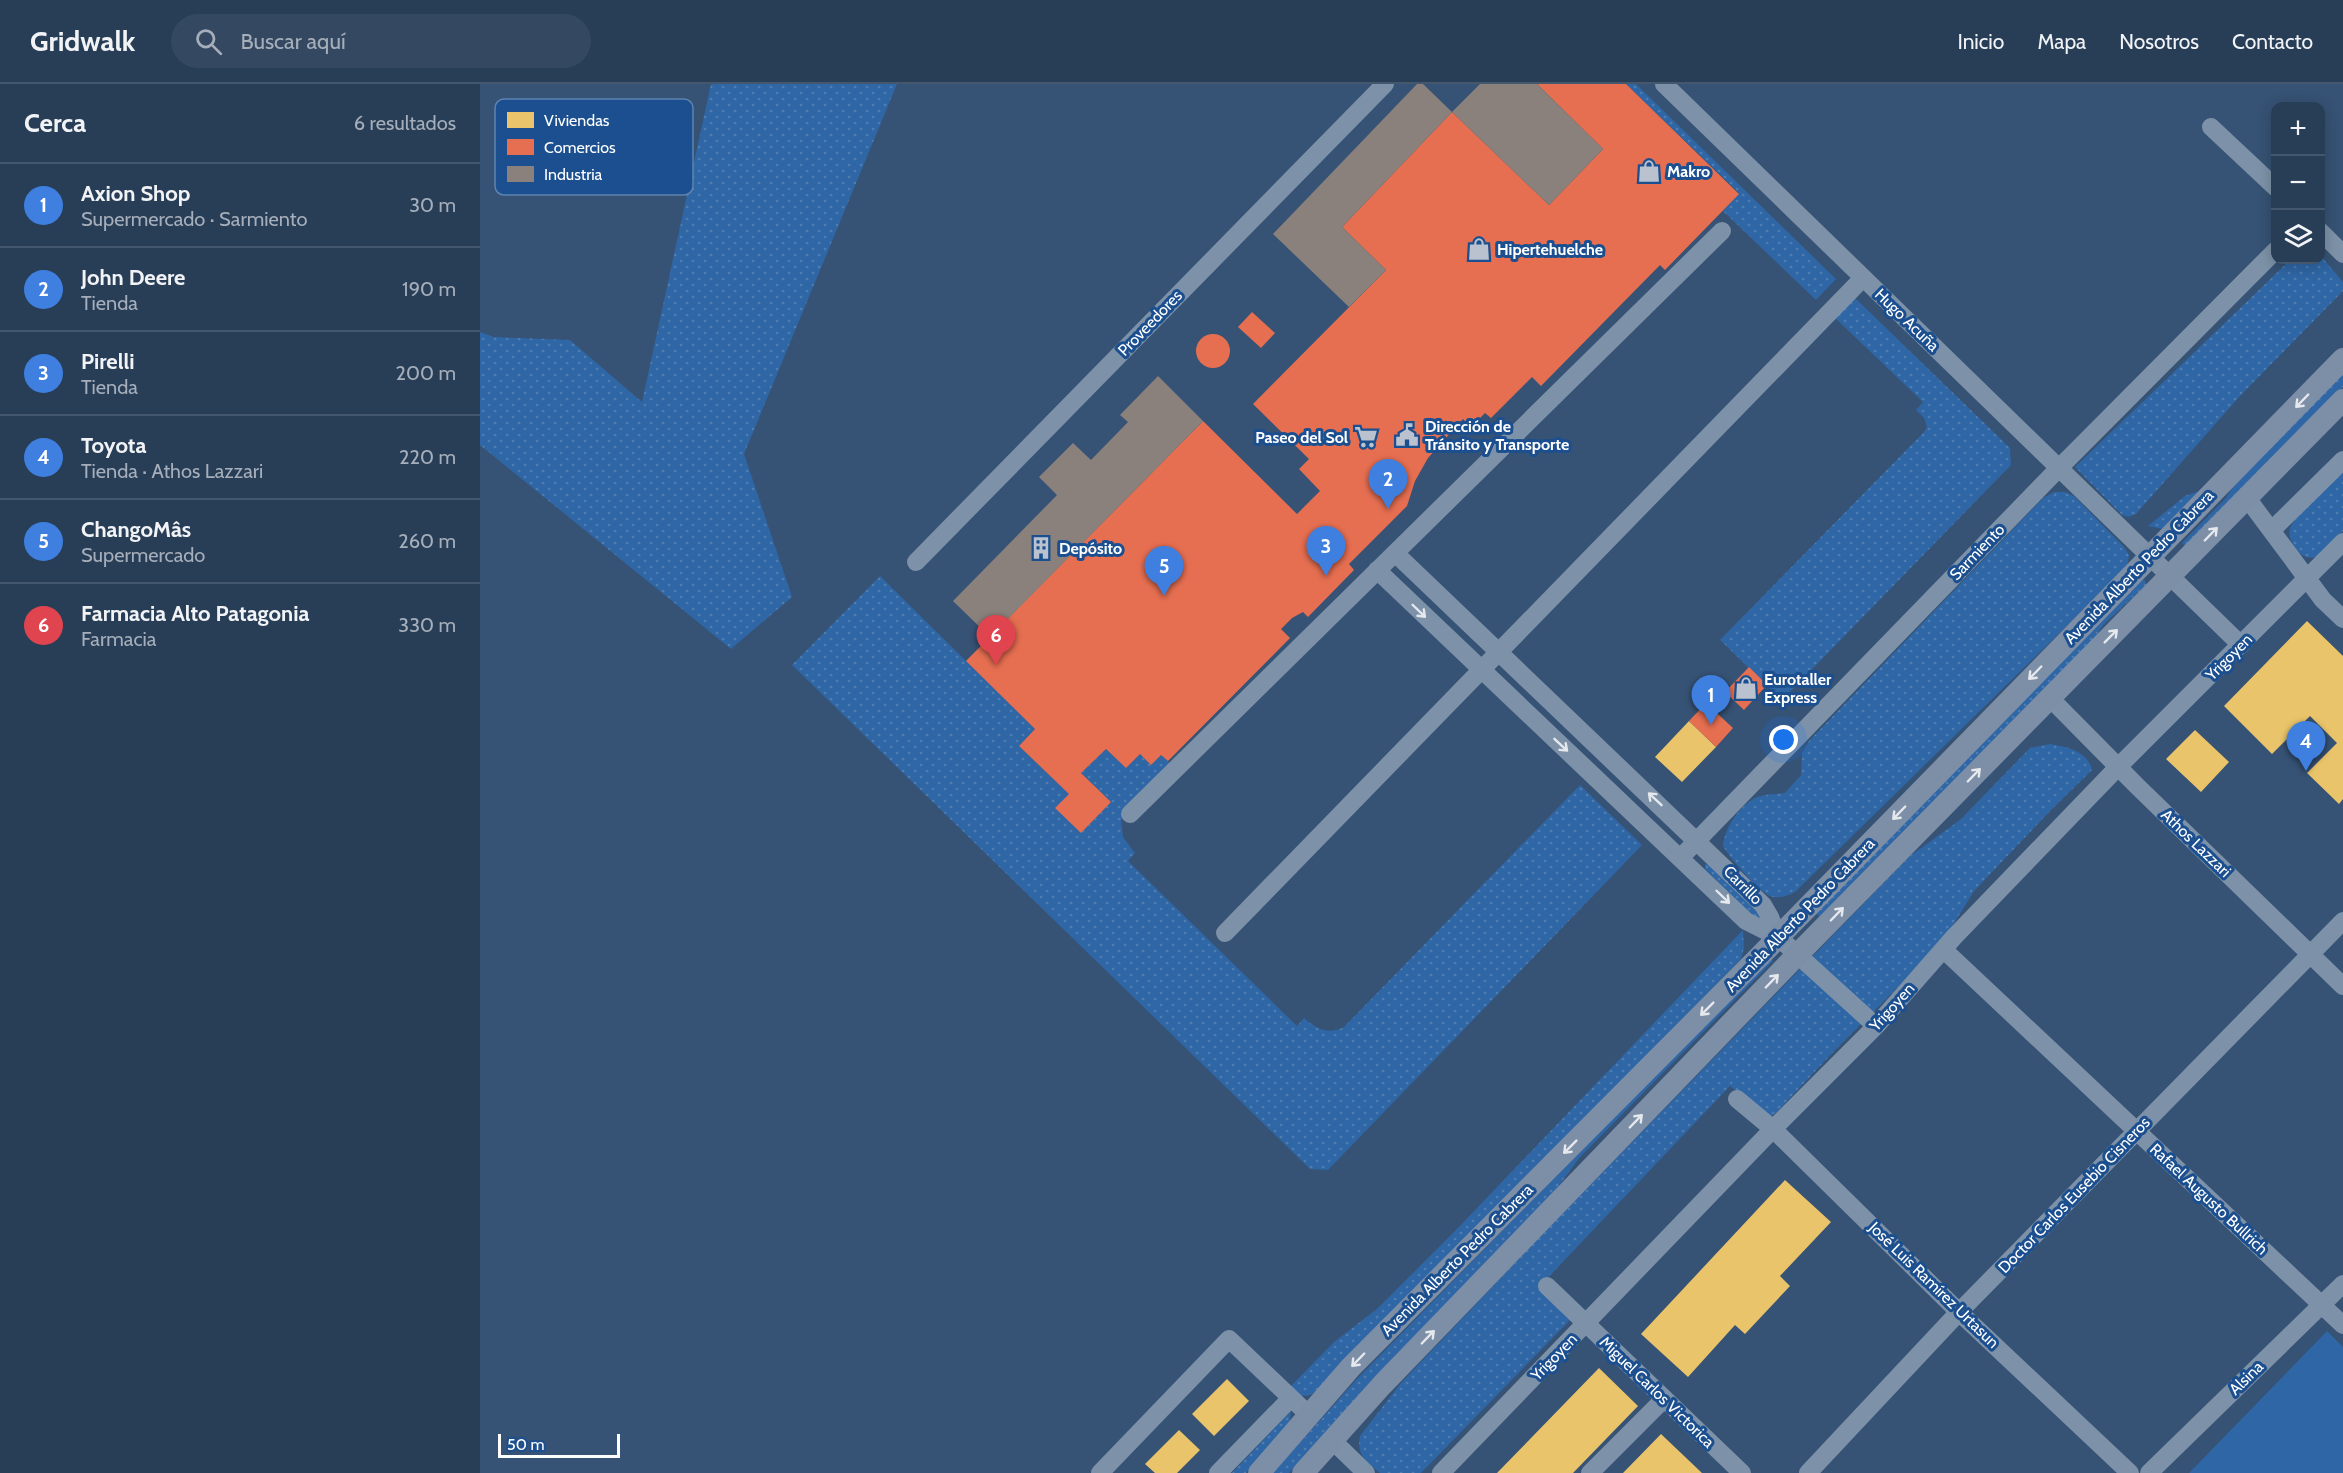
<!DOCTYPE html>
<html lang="es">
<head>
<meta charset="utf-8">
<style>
	:root { --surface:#283e57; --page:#344961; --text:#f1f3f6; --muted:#a5aeba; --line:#44576d; --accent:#b9c2ce }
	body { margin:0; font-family:Cabin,sans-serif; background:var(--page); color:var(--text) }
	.controls { position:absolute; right:18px; top:18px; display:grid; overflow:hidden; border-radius:12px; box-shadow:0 3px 15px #0003 }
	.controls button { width:54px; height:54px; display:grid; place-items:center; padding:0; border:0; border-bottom:2px solid var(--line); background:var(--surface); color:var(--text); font:30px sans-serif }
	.scale { position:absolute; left:18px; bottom:15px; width:122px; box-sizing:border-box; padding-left:6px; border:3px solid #fff; border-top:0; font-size:16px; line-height:21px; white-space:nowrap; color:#fff; -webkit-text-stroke:4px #1b4f8f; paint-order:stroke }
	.you { position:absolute; left:1304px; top:656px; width:21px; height:21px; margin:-15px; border:4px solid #fff; border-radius:50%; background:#1a73e8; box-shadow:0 0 0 9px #1a73e833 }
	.badge { display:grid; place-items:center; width:39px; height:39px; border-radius:50%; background:var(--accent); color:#fff; font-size:20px; font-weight:700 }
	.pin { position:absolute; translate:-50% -50px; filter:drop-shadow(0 2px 3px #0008) }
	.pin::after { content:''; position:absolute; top:32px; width:21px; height:18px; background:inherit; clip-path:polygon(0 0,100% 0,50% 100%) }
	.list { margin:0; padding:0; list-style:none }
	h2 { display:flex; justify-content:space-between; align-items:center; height:78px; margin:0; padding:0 24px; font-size:26px }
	h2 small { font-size:20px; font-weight:400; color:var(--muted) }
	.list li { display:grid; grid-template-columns:39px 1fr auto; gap:18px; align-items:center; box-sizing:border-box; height:84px; padding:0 24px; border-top:2px solid var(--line) }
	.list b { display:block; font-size:22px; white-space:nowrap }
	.list p { margin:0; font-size:20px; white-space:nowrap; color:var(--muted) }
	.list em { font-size:20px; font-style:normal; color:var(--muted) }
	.icon { flex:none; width:33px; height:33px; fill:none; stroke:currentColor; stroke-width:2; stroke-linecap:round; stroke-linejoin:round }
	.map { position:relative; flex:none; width:1863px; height:1389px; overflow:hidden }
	header { display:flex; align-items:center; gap:36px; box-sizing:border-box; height:84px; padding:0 30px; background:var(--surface); border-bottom:2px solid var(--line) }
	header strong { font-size:28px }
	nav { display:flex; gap:33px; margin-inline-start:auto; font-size:21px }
	.search { width:420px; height:54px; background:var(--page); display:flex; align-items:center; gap:15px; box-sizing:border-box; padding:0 21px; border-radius:33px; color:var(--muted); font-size:22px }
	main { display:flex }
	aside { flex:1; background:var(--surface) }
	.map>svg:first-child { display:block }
</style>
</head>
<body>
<header>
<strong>Gridwalk</strong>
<div class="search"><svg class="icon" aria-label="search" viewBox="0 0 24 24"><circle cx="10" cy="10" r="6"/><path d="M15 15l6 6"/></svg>Buscar aquí</div>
<nav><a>Inicio</a><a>Mapa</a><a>Nosotros</a><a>Contacto</a></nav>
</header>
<main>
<aside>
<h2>Cerca<small>6 resultados</small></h2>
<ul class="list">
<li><span class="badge" style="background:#3f7fe0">1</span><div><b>Axion Shop</b><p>Supermercado · Sarmiento</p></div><em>30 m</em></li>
<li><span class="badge" style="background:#3f7fe0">2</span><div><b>John Deere</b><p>Tienda</p></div><em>190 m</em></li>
<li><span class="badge" style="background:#3f7fe0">3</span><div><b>Pirelli</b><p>Tienda</p></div><em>200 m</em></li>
<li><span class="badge" style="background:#3f7fe0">4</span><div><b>Toyota</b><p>Tienda · Athos Lazzari</p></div><em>220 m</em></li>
<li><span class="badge" style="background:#3f7fe0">5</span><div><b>ChangoMâs</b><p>Supermercado</p></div><em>260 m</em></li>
<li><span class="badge" style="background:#e0444e">6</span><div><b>Farmacia Alto Patagonia</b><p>Farmacia</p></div><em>330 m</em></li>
</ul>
</aside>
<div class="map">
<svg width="1863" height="1389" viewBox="0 0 1863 1389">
	<defs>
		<pattern id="grass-dots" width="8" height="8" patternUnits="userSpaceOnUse" patternTransform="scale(1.5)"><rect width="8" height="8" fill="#2f66a5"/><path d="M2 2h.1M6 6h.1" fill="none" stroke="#4e7db2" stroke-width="1.8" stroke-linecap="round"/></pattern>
	</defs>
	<rect width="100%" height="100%" fill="#365274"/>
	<!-- grass -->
	<path fill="url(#grass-dots)" d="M 231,0 L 417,0 L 264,370 L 312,513 L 251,565 L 0,361 L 0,248 L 14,253 L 90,256 L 162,318 Z
		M 1146,0 L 1156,0 L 1356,195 L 1336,216 L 1243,127 L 1259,109 Z
		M 1841,172 L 1863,198 L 1863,207 L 1760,312 L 1656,430 L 1648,433 L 1642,431 L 1595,383 L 1810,176 L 1840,176 Z
		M 1373,212 L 1530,364 L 1531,381 L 1302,616 L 1240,556 L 1444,348 L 1447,343 L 1444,334 L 1436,326 L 1443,318 L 1353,232 Z
		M 1863,284 L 1863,303 L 1705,462 L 1702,459 L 1745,415 L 1768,380 Z
		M 1863,389 L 1863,447 L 1838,473 C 1829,475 1822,473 1817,466 C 1812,460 1808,451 1810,444 C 1815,430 1851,400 1863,389 Z
		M 1728,404 L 1683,445 L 1668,442 L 1705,412 Z
		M 1574,408 L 1585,408 L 1594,412 L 1644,463 L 1649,471 L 1647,483 L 1315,808 C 1307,812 1297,816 1288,811 C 1277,805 1249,773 1243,762 C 1245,743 1259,722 1277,713 C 1286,710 1296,710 1305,709 L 1321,691 L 1322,669 L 1329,657 L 1563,414 Z
		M 400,492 L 555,645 L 539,662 L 589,710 L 601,749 L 631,718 L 601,689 L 626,665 L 646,684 L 660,670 L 671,681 L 681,671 L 692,681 L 641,736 L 643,753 L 655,769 L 648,777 L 817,942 L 824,934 C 837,945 848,951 864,943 L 1100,701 L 1162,761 L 848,1086 L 830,1085 L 312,581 Z
		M 1661,496 L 1665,496 L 1666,501 L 1623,541 L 1602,573 L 1344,836 L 1334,828 Z
		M 1570,660 C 1587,663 1608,667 1612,686 L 1571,726 L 1494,807 L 1473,841 L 1430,891 L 1358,963 L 1296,1029 L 1291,1032 L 1284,1030 L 1250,1002 L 1058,1204 L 1090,1236 L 941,1389 L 900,1389 C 887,1377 876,1372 880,1352 L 921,1299 L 1054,1159 L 1430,772 L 1480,736 L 1550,664 Z
		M 1225,780 L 1231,780 L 1279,827 L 1280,834 L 1274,833 L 1225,785 Z
		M 1263,846 L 1264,864 L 1261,875 L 834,1309 L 827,1312 L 819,1311 L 811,1302 L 854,1258 L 897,1225 L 977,1145 Z
		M 1290,874 L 1293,877 L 1100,1073 L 1062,1124 L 937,1251 L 809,1389 L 793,1389 L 877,1295 Z
		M 811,1327 L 810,1337 L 766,1389 L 752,1389 Z"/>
	<!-- park -->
	<path fill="#2f66a5" d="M 1847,1247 L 1863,1263 L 1863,1389 L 1709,1389 Z"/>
	<!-- homes -->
	<path fill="#e9c46a" d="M 1827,537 L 1863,572 L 1863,715 L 1859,720 L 1827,689 L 1857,659 L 1830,632 L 1792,670 L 1744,622 Z
		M 1209,637 L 1236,663 L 1202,698 L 1175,673 Z
		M 1715,646 L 1749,678 L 1721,708 L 1686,675 Z
		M 1305,1096 L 1351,1138 L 1300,1192 L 1310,1202 L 1265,1250 L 1255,1241 L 1208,1293 L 1161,1250 Z
		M 1119,1284 L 1158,1322 L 1093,1389 L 1017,1389 Z
		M 747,1295 L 769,1317 L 734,1352 L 712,1330 Z
		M 699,1346 L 720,1366 L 697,1389 L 675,1389 L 665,1380 Z
		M 1181,1350 L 1222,1389 L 1143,1389 Z"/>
	<!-- shops -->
	<path fill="#e76f51" d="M 1057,0 L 1146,0 L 1259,110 L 1185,186 L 1180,181 L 1061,302 L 1052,293 L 1011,334 L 1005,329 L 991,343 L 983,335 L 948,374 L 935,397 L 927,422 L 869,480 L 874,486 L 828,533 L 823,528 L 812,534 L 801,545 L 810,554 L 688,677 L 681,671 L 671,681 L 660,670 L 646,684 L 626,665 L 601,689 L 631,718 L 601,749 L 575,724 L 589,710 L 539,662 L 555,645 L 486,577 L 723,337 L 817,430 L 840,407 L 819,385 L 829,375 L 773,320 L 906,186 L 862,143 L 972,28 L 1069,121 L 1123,65 Z
		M 772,228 L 795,249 L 781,264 L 758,243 Z
		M716 267a17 17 0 1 1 34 0a17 17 0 1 1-34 0Z
		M 1269,583 L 1287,601 L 1264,626 L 1245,608 Z
		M 1226,619 L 1253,644 L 1236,663 L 1209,637 Z"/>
	<!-- industry -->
	<path fill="#8a817c" d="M 937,0 L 943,0 L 972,28 L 862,143 L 906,186 L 869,223 L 793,150 Z
		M 1000,0 L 1057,0 L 1123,65 L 1069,121 L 972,28 Z
		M 678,292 L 723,337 L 510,553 L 473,517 L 577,411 L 559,393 L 593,359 L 611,376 L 648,338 L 640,331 Z"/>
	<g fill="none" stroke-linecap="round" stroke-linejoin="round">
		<!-- minor -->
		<path stroke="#7d92a8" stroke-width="18" d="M 1184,0 L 1761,561
			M 1731,43 L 1796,104
			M 1840,147 L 1863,170
			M 1767,414 L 1843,516 L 1863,535
			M 1792,446 L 1863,376
			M 915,469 L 1283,821 L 1290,833 L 1298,853
			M 436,478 L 905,0
			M 897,486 L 1266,837 L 1298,853 L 1396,942
			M 1570,614 L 1657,702 L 1863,902
			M 650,730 L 1242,147
			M 1201,773 L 1579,384 L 1796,166
			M 745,849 L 1383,194
			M 1464,866 L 1863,1241
			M 1257,1015 L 1293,1045 L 1479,1228 L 1650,1389
			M 1067,1202 L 1262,1389
			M 852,1356 L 886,1389
			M 620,1389 L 749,1255 L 829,1331
			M 738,1389 L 811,1314
			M 961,1389 L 1293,1045 L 1396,942 L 1474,853 L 1638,683 L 1863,458
			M 1110,1389 L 1184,1315
			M 1328,1389 L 1479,1228 L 1863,837
			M 1669,1389 L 1863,1200"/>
		<!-- major -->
		<path stroke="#7d8ea7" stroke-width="22" d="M 779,1389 L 871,1283 L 1280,872 L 1863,275
			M 823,1389 L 902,1301 L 1316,872 L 1863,316"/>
	</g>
	<!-- one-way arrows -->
	<defs><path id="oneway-shaft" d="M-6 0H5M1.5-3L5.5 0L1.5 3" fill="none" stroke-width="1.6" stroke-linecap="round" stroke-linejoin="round" transform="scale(1.5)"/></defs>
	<g stroke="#e5e8ed">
		<use href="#oneway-shaft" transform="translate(1822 317) rotate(134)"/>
		<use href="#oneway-shaft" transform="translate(1731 450) rotate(-46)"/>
		<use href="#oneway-shaft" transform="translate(1631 552) rotate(-45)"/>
		<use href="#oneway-shaft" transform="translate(1555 589) rotate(134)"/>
		<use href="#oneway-shaft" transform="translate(1494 691) rotate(-46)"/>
		<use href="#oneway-shaft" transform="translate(1419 729) rotate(134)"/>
		<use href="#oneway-shaft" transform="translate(1357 830) rotate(-46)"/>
		<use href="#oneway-shaft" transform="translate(1292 897) rotate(-46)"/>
		<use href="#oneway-shaft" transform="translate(1227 925) rotate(135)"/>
		<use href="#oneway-shaft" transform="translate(1156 1037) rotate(-46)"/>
		<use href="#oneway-shaft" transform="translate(1090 1063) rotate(135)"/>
		<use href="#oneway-shaft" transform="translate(948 1253) rotate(-46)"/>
		<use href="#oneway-shaft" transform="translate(878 1276) rotate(134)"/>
	</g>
	<g stroke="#e5e9ee">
		<use href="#oneway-shaft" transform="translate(939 527) rotate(44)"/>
		<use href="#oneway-shaft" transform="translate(1081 661) rotate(43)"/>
		<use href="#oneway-shaft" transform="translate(1175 715) rotate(-137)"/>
		<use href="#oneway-shaft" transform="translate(1243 813) rotate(44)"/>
	</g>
	<!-- icons -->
	<defs>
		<g id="shop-bare" transform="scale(1.8)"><path d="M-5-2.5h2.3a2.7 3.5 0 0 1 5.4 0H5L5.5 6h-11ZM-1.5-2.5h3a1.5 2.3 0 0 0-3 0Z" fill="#b9c2ce" stroke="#1b4f8f" stroke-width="2.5" paint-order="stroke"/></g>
		<g id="civic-bare" transform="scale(1.8)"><path d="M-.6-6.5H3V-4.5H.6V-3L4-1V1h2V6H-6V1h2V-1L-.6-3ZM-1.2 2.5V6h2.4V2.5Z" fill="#b9c2ce" stroke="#1b4f8f" stroke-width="2.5" paint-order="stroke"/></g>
		<g id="supermarket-bare" transform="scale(1.8)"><path d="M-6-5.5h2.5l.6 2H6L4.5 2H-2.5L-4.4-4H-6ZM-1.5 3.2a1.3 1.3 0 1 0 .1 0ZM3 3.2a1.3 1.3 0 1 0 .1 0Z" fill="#b9c2ce" stroke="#1b4f8f" stroke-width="2.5" paint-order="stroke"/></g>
		<g id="building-bare" transform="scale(1.8)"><path d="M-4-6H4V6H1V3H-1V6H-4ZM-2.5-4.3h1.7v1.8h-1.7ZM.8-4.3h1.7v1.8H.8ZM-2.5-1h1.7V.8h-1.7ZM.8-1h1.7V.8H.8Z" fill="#b9c2ce" stroke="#1b4f8f" stroke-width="2.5" paint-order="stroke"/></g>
	</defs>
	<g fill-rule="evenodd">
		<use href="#shop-bare" x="1169" y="87"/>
		<use href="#shop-bare" x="999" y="165"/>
		<use href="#civic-bare" x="927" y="351"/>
		<use href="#supermarket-bare" x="886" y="353"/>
		<use href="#building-bare" x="561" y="464"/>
		<use href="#shop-bare" x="1266" y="604"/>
	</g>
	<g text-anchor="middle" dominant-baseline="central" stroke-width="6" stroke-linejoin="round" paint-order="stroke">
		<!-- poi labels -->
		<g font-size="16" font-weight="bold" fill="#fff" stroke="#1b4f8f" text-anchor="start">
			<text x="1187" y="87">Makro</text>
			<text x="1017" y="165">Hipertehuelche</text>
			<text x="945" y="342">Dirección de<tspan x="945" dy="18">Tránsito y Transporte</tspan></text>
			<text x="868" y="353" text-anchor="end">Paseo del Sol</text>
			<text x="579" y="464">Depósito</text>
			<text x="1284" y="595">Eurotaller<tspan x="1284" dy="18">Express</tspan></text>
		</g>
		<!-- street labels -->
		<g font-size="16" fill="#fff" stroke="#1b4f8f">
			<text transform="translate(1427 236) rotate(44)">Hugo Acuña</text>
			<text transform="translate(670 239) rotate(-46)">Proveedores</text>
			<text transform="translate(1497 468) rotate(-46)">Sarmiento</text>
			<text transform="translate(1659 483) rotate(-46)">Avenida Alberto Pedro Cabrera</text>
			<text transform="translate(1749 573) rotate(-45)">Yrigoyen</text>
			<text transform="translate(1716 759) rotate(44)">Athos Lazzari</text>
			<text transform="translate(1263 801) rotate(45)">Carrillo</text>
			<text transform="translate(1320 831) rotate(-46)">Avenida Alberto Pedro Cabrera</text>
			<text transform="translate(1412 923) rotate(-48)">Yrigoyen</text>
			<text transform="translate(1594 1111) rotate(-46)">Doctor Carlos Eusebio Cisneros</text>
			<text transform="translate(1729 1115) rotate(43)">Rafael Augusto Bullrich</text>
			<text transform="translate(977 1176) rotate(-45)">Avenida Alberto Pedro Cabrera</text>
			<text transform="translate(1454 1201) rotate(44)">José Luis Ramírez Urtasun</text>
			<text transform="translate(1074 1273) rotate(-46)">Yrigoyen</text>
			<text transform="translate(1766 1294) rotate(-44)">Alsina</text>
			<text transform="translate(1177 1308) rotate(44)">Miguel Carlos Victorica</text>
		</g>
	</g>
	<!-- legend -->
	<rect x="15" y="15" width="198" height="96" rx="9" fill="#1b4f8f" stroke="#5f84b1" stroke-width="1.5"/>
	<rect x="27" y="28" width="27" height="16" fill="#e9c46a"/>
	<rect x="27" y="55" width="27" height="16" fill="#e76f51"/>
	<rect x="27" y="82" width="27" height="16" fill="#8a817c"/>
	<g font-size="16" fill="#fff">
		<text x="64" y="42">Viviendas</text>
		<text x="64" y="69">Comercios</text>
		<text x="64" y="96">Industria</text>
	</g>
</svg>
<div class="controls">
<button>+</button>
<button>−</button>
<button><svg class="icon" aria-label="layers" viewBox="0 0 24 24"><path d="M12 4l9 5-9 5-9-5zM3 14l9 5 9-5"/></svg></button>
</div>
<div class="scale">50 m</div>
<div class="you"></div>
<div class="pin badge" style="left:1231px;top:641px;background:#3f7fe0">1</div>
<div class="pin badge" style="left:908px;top:425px;background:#3f7fe0">2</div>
<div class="pin badge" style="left:846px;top:492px;background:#3f7fe0">3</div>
<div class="pin badge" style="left:1826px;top:687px;background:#3f7fe0">4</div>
<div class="pin badge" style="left:684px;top:512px;background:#3f7fe0">5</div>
<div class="pin badge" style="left:516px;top:581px;background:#e0444e">6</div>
</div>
</main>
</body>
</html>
